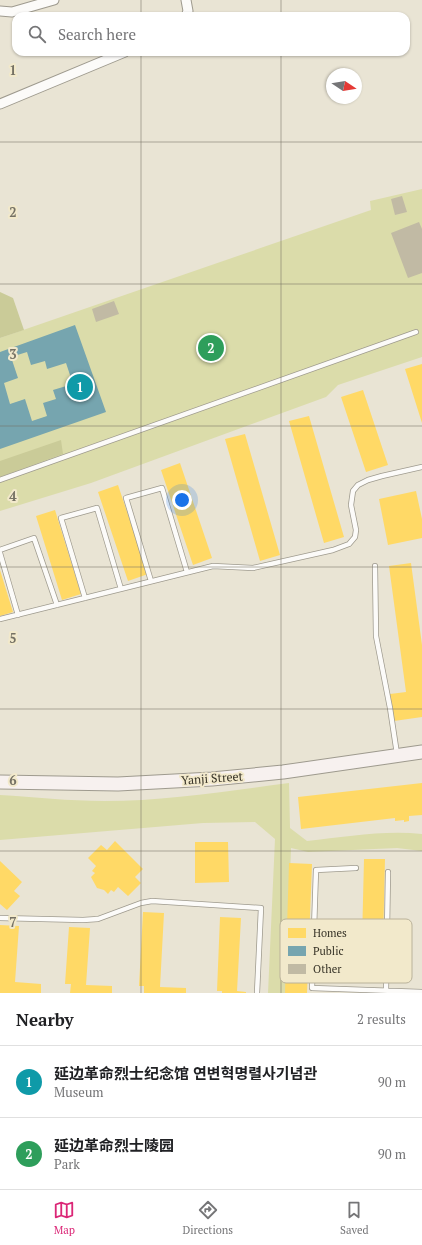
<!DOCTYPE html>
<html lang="en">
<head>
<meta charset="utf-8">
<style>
	:root { --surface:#fff; --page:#f6f6f6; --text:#202124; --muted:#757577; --line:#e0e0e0; --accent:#db2777 }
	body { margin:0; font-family:"PT Serif","Noto Sans SC","Noto Sans KR",serif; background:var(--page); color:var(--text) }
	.compass { position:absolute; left:326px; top:68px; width:36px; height:36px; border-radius:50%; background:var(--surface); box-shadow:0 1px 3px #0004; rotate:102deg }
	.you { position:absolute; left:182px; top:500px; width:14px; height:14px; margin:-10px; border:3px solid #fff; border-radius:50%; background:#1a73e8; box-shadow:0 0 0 6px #1a73e833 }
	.badge { display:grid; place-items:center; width:26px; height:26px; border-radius:50%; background:var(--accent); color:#fff; font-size:13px; font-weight:700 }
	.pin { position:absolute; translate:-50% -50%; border:2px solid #fff; box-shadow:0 1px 4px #0006 }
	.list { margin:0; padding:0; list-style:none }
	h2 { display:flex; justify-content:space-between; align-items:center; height:52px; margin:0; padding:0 16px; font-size:17px }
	h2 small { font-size:13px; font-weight:400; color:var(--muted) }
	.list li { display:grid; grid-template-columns:26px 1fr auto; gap:12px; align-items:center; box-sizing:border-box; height:72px; padding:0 16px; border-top:1px solid var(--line) }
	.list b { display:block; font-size:15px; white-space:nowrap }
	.list p { margin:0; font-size:13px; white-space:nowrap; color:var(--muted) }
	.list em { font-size:13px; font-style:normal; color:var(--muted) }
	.icon { flex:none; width:22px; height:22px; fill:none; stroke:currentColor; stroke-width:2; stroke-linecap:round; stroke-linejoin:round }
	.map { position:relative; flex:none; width:422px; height:993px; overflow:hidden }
	.search { position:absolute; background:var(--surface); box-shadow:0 1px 3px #0004; left:12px; right:12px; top:12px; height:44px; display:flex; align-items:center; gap:10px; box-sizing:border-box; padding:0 14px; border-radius:12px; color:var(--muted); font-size:15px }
	.sheet { height:196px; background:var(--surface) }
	nav { display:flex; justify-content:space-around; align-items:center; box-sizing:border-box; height:56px; border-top:1px solid var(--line); background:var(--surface); font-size:11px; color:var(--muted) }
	nav a { display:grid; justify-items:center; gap:2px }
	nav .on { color:var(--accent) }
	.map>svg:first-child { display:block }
</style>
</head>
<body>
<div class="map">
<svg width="422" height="993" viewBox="0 0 422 993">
	<rect width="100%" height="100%" fill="#e9e4d4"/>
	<!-- green -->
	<path fill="#dbdcaa" d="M 422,189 L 422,357 L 338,385 L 326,397 L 91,483 L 0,511 L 0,338 L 371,210 L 370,201 Z
		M 289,783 L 290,828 L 307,841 C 345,837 384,830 422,834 L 422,851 L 397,848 L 308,852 L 291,848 L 286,993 L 268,993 L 275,839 L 255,822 L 203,823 L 0,840 L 0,795 C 34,797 69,801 104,801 C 166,801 227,791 289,783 Z"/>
	<!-- forest -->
	<path fill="#cacb98" d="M 0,292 L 13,298 L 24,330 L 0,338 Z
		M 61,440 L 63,454 L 0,477 L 0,461 Z"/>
	<!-- homes -->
	<path fill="#ffd966" d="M 422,364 L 422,423 L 405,369 Z
		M 363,390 L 388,465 L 366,472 L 341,397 Z
		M 309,416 L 344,537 L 324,543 L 289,421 Z
		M 245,434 L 280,555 L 260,561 L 225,439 Z
		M 180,463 L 212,558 L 193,565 L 161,470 Z
		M 118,485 L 148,574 L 128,581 L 98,492 Z
		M 416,491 L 422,519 L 422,538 L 388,545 L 379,499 Z
		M 55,510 L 81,594 L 62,600 L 36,516 Z
		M 411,563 L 422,645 L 422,717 L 394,721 L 390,694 L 406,692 L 389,566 Z
		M 0,570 L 13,612 L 0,616 Z
		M 422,783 L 422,815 L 409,816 L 409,821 L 404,822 L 404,820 L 395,821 L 395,818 L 301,829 L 298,797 Z
		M 115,841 L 143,869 L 135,877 L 141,883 L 128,896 L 118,887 L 114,892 L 111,890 L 108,894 L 104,890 L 97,888 L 91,877 L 95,873 L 92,871 L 96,866 L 88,858 L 101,845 L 107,850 Z
		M 195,842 L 228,842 L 229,882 L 195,883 Z
		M 364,859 L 385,859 L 382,982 L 361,981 Z
		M 0,861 L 22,882 L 14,891 L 20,896 L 7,910 L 0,904 Z
		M 289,863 L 312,864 L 307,993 L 285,993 Z
		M 143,912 L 164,913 L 160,987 L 186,988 L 186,993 L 144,993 L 144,986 L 139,986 Z
		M 220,917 L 241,918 L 237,991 L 246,992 L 246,993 L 222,993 L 222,991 L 217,991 Z
		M 0,925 L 19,926 L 15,982 L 41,984 L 41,993 L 0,993 Z
		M 69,927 L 90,928 L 86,985 L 112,986 L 112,993 L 70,993 L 71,984 L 65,984 Z"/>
	<!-- public -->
	<path fill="#76a5af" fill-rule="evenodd" d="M 75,325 L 106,412 L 0,449 L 0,352 ZM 27,352 L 31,365 L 45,361 L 47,369 L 66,363 L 73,384 L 53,390 L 56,399 L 43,403 L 47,416 L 32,421 L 25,399 L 10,404 L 4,383 L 18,378 L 11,357 Z"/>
	<!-- building -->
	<path fill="#c1baa4" d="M 402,196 L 407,212 L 395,215 L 391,199 Z
		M 419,222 L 422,229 L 422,273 L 408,278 L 391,233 Z
		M 114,301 L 119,314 L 96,322 L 92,309 Z"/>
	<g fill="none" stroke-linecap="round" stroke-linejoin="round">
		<!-- lane casing -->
		<g stroke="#9e9a8e" stroke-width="6">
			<path id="lane" d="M 0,480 L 416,332
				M 0,550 L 34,538 L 57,605
				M 0,553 L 18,615
				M 375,566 L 376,636 L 390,708 L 397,754
				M 151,581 L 126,498 L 162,488 L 187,572
				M 85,598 L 61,518 L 97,508 L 121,589
				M 0,619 L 213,566 L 253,568 L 333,550 L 349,544 L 355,537 L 356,530 L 351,505 L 353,491 L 358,485 L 368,480 L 382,476 L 422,467
				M 356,868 L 316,870 L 312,988 L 422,992
				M 0,918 L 83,920 L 98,919 L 141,903 L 152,901 L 261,908 L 257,993
				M 386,990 L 388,872"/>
		</g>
		<!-- street casing -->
		<g stroke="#9e9a8e" stroke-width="11">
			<path id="street" d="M 186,0 L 188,11 L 186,16
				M 0,11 L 12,12 L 54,0
				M 0,104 L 125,52"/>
		</g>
		<!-- secondary casing -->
		<g stroke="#9e9a8e" stroke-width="15">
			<path id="secondary" d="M 0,782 L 118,784 L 212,779 L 283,772 L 422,752"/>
		</g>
		<!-- lane -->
		<use href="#lane" stroke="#fcfbf9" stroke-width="4.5"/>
		<!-- street -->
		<use href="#street" stroke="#fcfbf9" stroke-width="9"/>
		<!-- secondary -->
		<use href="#secondary" stroke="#f7f1ef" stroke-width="13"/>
	</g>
	<!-- grid -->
	<path fill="none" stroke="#757164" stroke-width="1" stroke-opacity="0.55" d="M 141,0 L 141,16M 281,0 L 281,16M 141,52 L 141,993M 281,52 L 281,993M 0,142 L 422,142M 0,284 L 422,284M 0,426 L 422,426M 0,567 L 422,567M 0,709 L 422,709M 0,851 L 422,851"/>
	<g text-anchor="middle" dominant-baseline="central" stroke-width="4" stroke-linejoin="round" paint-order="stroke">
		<!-- street labels -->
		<g font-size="12" fill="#373327" stroke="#f2e9cb">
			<text transform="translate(212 778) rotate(-4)">Yanji Street</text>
		</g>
	</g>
	<!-- legend -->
	<rect x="280" y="919" width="132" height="64" rx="6" fill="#f2e9cb" stroke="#bab29a" stroke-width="1"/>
	<rect x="288" y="928" width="18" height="10" fill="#ffd966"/>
	<rect x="288" y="946" width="18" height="10" fill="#76a5af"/>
	<rect x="288" y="964" width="18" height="10" fill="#c1baa4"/>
	<g font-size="11" fill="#373327">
		<text x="313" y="937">Homes</text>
		<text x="313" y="955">Public</text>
		<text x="313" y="973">Other</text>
	</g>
	<g font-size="13" text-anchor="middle" font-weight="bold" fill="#757164" stroke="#f2e9cb" stroke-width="4" stroke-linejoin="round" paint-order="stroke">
		<text x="13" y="75">1</text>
		<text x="13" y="217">2</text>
		<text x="13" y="359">3</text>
		<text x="13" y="501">4</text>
		<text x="13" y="643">5</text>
		<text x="13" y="785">6</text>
		<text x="13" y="927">7</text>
	</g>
</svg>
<svg class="compass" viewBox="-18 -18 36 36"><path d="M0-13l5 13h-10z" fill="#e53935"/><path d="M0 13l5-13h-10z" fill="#757577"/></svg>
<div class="you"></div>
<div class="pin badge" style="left:80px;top:387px;background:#0f9aa8">1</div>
<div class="pin badge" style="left:211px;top:348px;background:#2e9e5b">2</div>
<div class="search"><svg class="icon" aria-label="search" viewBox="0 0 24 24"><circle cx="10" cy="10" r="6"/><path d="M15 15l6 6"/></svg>Search here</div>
</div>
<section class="sheet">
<h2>Nearby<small>2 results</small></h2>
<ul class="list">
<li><span class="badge" style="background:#0f9aa8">1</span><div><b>延边革命烈士纪念馆 연변혁명렬사기념관</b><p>Museum</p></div><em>90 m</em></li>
<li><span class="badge" style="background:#2e9e5b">2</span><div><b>延边革命烈士陵园</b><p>Park</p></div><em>90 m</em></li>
</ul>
</section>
<nav>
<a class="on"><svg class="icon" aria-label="map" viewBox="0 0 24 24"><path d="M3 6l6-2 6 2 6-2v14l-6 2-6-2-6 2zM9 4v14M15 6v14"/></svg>Map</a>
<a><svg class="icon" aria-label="directions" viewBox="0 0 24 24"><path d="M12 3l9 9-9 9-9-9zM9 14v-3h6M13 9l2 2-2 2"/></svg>Directions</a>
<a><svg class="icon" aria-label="saved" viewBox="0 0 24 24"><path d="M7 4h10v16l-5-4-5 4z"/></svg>Saved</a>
</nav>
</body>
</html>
